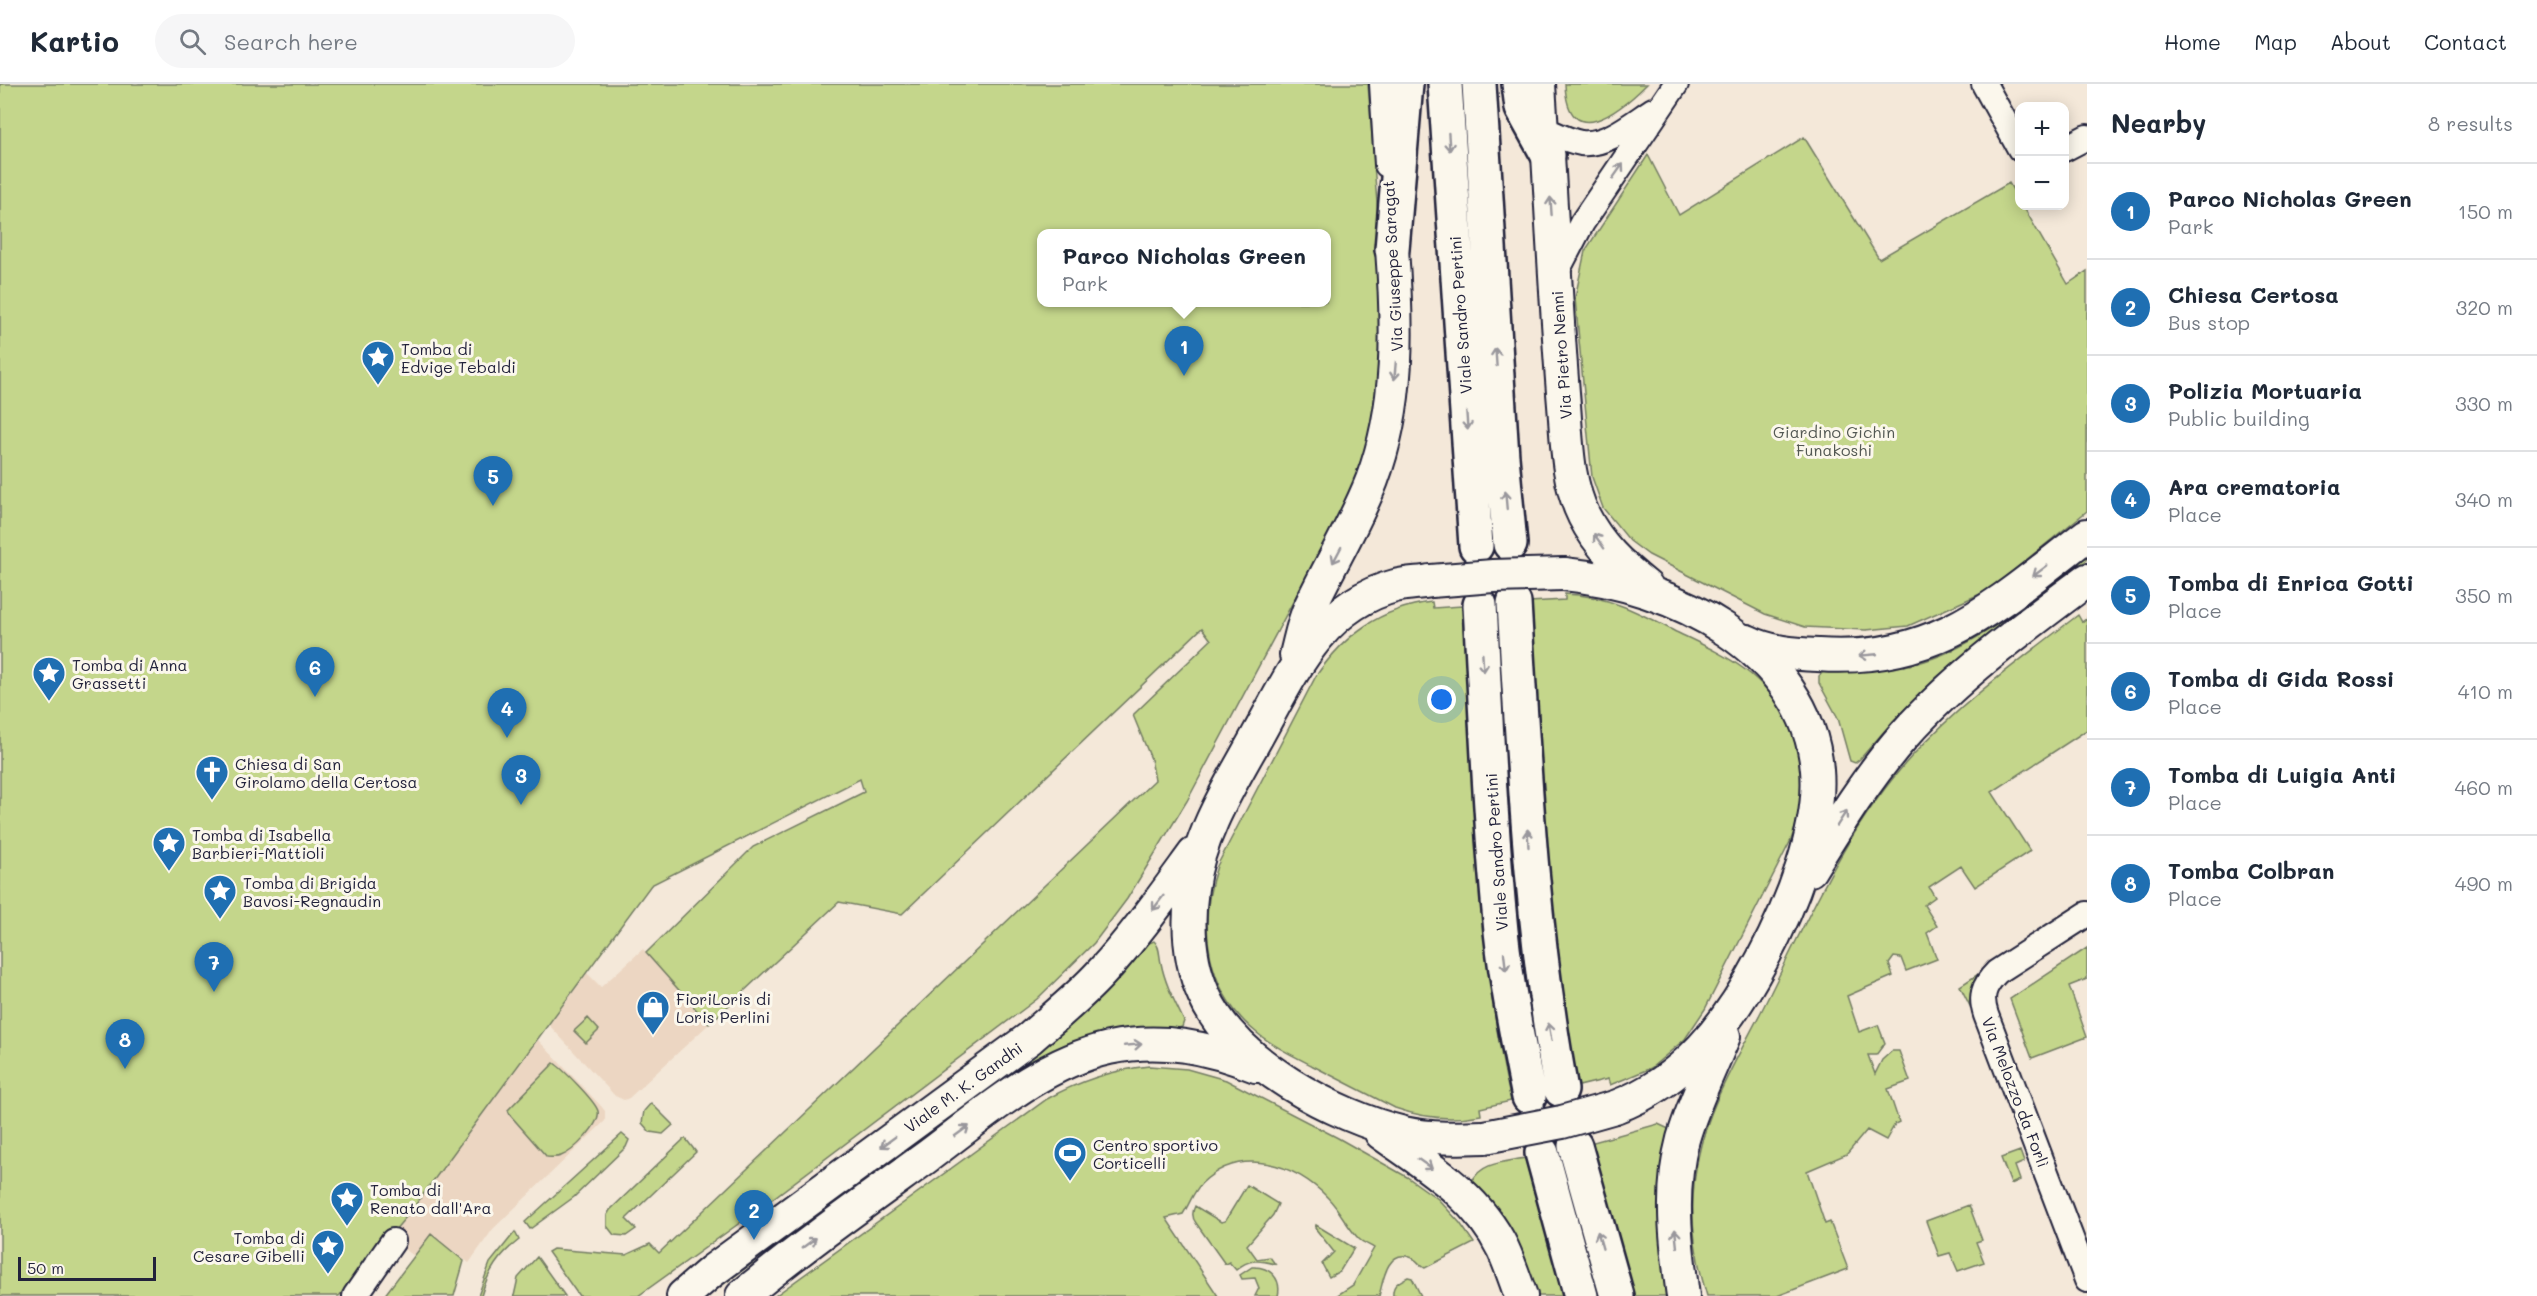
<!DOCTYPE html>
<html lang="en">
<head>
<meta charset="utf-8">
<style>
	:root { --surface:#fff; --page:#f6f6f7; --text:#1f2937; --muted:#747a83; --line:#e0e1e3; --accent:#1f6fb2 }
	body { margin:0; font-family:Mali,sans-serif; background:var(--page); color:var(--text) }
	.controls { position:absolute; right:18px; top:18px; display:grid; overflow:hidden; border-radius:12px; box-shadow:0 3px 15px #0003 }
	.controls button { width:54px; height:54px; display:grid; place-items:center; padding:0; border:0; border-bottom:2px solid var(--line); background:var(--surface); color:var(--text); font:30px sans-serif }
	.scale { position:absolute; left:18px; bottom:15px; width:138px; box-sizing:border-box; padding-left:6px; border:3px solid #22223b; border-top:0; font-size:16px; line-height:21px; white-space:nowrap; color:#22223b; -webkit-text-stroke:4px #fbf7ec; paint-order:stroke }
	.you { position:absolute; left:1442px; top:616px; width:21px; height:21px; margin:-15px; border:4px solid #fff; border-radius:50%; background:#1a73e8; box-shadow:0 0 0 9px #1a73e833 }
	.badge { display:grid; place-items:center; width:39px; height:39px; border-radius:50%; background:var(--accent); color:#fff; font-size:20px; font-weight:700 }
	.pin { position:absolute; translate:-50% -50px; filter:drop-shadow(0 2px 3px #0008) }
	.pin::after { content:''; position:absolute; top:32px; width:21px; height:18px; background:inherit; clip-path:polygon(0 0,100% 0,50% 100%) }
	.popup { position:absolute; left:1037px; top:145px; width:294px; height:78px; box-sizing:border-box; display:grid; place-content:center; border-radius:12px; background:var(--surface); filter:drop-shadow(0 2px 4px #0005); font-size:20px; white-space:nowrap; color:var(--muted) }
	.popup b { font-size:22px; color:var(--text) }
	.popup::after { content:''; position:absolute; left:50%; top:100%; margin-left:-12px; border:12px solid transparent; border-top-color:var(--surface) }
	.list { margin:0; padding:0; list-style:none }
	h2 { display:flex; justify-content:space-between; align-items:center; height:78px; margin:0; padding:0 24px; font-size:26px }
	h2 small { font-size:20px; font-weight:400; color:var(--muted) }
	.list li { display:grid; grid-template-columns:39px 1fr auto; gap:18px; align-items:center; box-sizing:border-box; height:96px; padding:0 24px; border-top:2px solid var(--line) }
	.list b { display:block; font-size:22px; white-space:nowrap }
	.list p { margin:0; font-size:20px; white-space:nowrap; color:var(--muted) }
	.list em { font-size:20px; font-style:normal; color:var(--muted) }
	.icon { flex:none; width:33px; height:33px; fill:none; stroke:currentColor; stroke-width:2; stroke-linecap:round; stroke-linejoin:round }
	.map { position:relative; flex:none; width:2087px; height:1212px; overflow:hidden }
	header { display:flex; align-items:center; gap:36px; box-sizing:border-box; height:84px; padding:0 30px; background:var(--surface); border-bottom:2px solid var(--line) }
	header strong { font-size:28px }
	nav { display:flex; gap:33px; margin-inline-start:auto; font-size:21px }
	.search { width:420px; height:54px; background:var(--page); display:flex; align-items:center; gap:15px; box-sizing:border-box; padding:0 21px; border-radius:33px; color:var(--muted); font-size:22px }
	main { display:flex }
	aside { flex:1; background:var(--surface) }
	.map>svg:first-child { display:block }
</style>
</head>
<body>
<header>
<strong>Kartio</strong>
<div class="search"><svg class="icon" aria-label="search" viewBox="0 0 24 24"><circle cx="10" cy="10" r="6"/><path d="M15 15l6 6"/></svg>Search here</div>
<nav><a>Home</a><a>Map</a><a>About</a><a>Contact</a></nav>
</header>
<main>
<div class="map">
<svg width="2087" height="1212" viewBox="0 0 2087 1212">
	<rect width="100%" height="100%" fill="#f4e8d9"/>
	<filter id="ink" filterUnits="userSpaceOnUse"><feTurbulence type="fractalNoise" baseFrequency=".0167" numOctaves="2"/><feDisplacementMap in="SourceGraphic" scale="12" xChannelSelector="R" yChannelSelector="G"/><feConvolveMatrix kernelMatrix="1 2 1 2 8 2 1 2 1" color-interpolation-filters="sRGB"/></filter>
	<g filter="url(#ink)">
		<!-- built -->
		<path fill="#ecd6c2" d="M 643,865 L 709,940 L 629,1014 L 624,1016 L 615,1012 L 549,941 L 587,889 L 601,903 Z
			M 538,956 L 601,1022 L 605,1027 L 605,1037 L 493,1145 L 469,1179 L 431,1150 L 414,1172 L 390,1154 Z"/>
		<!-- green -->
		<path fill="#c4d68b" stroke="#737c63" stroke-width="1.5" fill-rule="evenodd" d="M 0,0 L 1368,0 L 1379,146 L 1382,320 L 1352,407 L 1187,717 L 1127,815 L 1094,859 L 1037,915 L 755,1128 L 638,1212 L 579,1212 L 548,1168 L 553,1165 L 626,1171 L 650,1160 L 659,1169 L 1155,696 L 1151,675 L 1133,631 L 1211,556 L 1202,544 L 902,830 L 839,818 L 709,940 L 646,869 L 753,763 L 864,708 L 860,695 L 651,801 L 411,1127 L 339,1212 L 0,1212 ZM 1042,150 L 1326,150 L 1326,218 L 1042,218 Z
			M 1565,0 L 1647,0 C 1620,27 1568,69 1565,0 Z
			M 1804,53 L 1879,175 L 2009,99 L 2019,116 L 2020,122 L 2023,122 L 2068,200 L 2087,187 L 2087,427 L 1989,506 L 1908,542 L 1866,546 L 1805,543 L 1765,530 L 1649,471 L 1630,457 L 1603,424 L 1592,393 L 1575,214 L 1585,167 L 1648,71 L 1679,131 Z
			M 2087,472 L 2087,476 L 1937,593 L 1893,637 L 1860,675 L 1855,679 L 1850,677 L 1838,634 L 1819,599 L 1819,592 L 1823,588 C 1854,585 1883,587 1914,580 C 1981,563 2033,512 2087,472 Z
			M 1565,510 C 1607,511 1640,529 1676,548 C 1699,559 1724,570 1744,585 C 1799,626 1814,694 1791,756 L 1705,925 L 1685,955 L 1651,984 L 1610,1001 L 1608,995 L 1579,1002 C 1544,843 1540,679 1529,518 L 1565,516 Z
			M 1432,518 L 1433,524 L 1462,522 C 1473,687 1474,855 1511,1017 L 1480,1024 L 1481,1031 C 1451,1037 1423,1034 1395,1024 C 1368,1010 1340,996 1313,982 C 1294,972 1274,963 1257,949 C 1206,908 1197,841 1217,782 L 1316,592 C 1345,550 1381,524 1432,518 Z
			M 2078,531 L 2082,538 L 2087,534 L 2087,646 L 1992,708 L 2030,767 L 1975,803 L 1961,782 L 1929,803 L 1935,813 L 1924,821 L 1937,842 L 1927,849 L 1937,875 L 1906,887 L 1901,874 L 1894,873 L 1889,880 L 1893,892 L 1847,912 L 1859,948 L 1878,941 L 1885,959 L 1876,971 L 1868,971 L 1875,990 L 1882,976 L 1892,967 L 1899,967 L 1910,997 L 1888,1005 L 1899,1038 L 1895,1040 L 1886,1056 L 1867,1046 L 1847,1070 L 1807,1087 L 1825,1140 L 1830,1138 L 1848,1185 L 1777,1212 L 1707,1212 C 1693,1167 1688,1121 1698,1074 C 1709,1019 1740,970 1765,920 C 1807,836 1847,743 1912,672 C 1962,618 2020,576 2078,531 Z
			M 1154,857 C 1160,862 1159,871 1161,879 C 1165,900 1175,918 1184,937 L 1182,943 C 1173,947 1136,944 1121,946 C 1088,951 1059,964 1028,978 L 717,1205 L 716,1203 L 1065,947 L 1122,892 L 1149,859 Z
			M 2087,864 L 2087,895 L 2069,902 L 2087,953 L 2032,974 L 2010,915 Z
			M 1980,889 L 1972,905 L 1974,923 L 1971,924 L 1960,902 Z
			M 588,934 L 599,946 L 586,959 L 574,947 Z
			M 554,979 C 563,985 595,1017 598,1027 C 601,1040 573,1068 561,1072 C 556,1074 552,1073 547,1073 L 510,1031 L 508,1026 Z
			M 1149,982 L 1187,985 L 1226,996 L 1338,1054 L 1407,1093 L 1438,1115 L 1460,1139 L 1474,1159 L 1425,1184 C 1420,1182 1417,1175 1410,1173 C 1387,1165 1383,1197 1379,1212 L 1336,1212 L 1353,1201 L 1374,1164 C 1370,1161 1363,1159 1359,1155 C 1347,1143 1340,1126 1328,1114 C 1296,1080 1241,1061 1202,1099 C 1193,1108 1190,1119 1183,1130 L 1166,1134 L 1218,1212 L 775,1212 L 1047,1015 C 1079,997 1113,986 1149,982 Z
			M 651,1019 L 673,1041 L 663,1050 L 650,1048 L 642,1039 L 644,1027 Z
			M 1658,1040 L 1671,1046 L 1672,1212 L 1634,1212 L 1590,1059 Z
			M 622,1050 L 629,1056 L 626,1063 L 574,1113 L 530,1145 L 525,1138 Z
			M 684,1055 L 686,1055 L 696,1068 L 626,1135 L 636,1145 L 626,1152 L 614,1151 L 607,1142 L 607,1131 L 610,1126 Z
			M 2020,1067 L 2024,1078 L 2015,1082 L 2020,1096 L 2011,1100 L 2001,1074 Z
			M 1525,1074 L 1563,1212 L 1534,1212 L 1472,1098 C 1480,1078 1506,1078 1525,1074 Z
			M 1247,1101 L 1278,1120 L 1273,1131 L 1247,1161 L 1257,1175 L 1270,1173 L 1275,1180 C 1260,1176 1249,1174 1236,1186 L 1229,1178 L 1225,1180 L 1196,1139 C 1192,1134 1192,1128 1195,1122 L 1221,1138 L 1225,1137 Z
			M 1969,1121 L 1982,1156 L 1976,1158 L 1984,1178 L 1958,1187 L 1950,1169 L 1939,1172 L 1926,1137 Z
			M 1316,1141 L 1354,1164 L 1340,1187 L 1329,1193 L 1322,1180 L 1334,1168 L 1315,1144 Z
			M 515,1148 L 519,1156 C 499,1171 488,1187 481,1212 L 478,1212 L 490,1179 Z
			M 431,1150 L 464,1177 L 454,1212 L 384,1212 Z
			M 537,1173 L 565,1212 L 514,1212 L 518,1194 Z
			M 1252,1183 C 1270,1182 1282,1195 1278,1212 L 1255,1212 L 1259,1204 L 1255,1194 L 1242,1195 L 1240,1191 Z
			M 1408,1193 L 1412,1194 L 1421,1212 L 1393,1212 C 1392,1200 1399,1198 1408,1193 Z"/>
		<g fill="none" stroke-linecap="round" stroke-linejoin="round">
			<!-- minor casing -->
			<g stroke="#22223b" stroke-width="28">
				<path id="minor" d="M 1382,0 L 1387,81
					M 1543,0 L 1547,63
					M 1984,0 L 2020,65
					M 1546,46 C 1557,51 1569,57 1581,59 C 1607,62 1633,39 1653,26
					M 2064,65 L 2087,53
					M 1555,191 L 1582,139 L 1676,0
					M 2087,830 L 1997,888 C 1983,902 1980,913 1986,931 L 2087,1196
					M 355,1212 L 393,1157"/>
			</g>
			<!-- major casing -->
			<g stroke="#22223b" stroke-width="36">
				<path id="major" d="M 1548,71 C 1553,154 1557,238 1564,321 C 1567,358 1567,398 1584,432 C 1599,462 1621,482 1647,503
					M 1564,490 C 1671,500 1807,565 1817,686 C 1822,745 1790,824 1762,876 C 1728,940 1685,997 1615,1023
					M 1431,497 C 1419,499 1406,499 1395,502 C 1322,521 1293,587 1260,647 C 1234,695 1199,748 1192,804 C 1187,840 1189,878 1204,911 C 1234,980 1335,1032 1404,1049 C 1431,1055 1458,1054 1485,1053
					M 1747,557 C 1769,568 1793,570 1818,571 C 1938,580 1999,518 2087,451
					M 1296,571 C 1300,556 1303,538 1310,523 C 1330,480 1355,440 1372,396 C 1400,321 1398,244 1392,165
					M 1810,786 C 1839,739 1868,692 1905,650 C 1958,591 2023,544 2087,496
					M 1381,1049 C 1427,1082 1477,1111 1503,1165 C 1510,1180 1515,1196 1521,1212
					M 683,1212 L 712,1187 L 1030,954 C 1054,933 1079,913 1101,889 C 1135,852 1164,811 1194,770
					M 742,1212 C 800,1164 862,1120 924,1075 C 981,1033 1038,980 1109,964 C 1161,953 1208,963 1256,982
					M 1683,1212 C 1676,1160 1669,1107 1683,1055 C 1693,1020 1710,986 1724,952"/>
			</g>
			<!-- highway casing -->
			<g stroke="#22223b" stroke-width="38">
				<path id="highway" d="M 1445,0 L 1476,462
					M 1479,0 L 1502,373 L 1510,460
					M 1519,0 L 1522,24 L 1548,71
					M 1392,165 L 1406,0
					M 1514,519 C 1524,683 1531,843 1561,1006
					M 1480,521 C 1486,629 1490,739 1501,847 C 1507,903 1518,958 1529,1013
					M 1575,1062 L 1617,1212
					M 1542,1069 L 1581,1212"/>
			</g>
			<!-- minor -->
			<use href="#minor" stroke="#fbf7ec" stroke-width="24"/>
			<!-- major -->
			<use href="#major" stroke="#fbf7ec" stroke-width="32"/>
			<!-- highway -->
			<use href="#highway" stroke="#fbf7ec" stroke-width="33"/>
			<!-- major-bridge casing -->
			<g stroke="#22223b" stroke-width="36" stroke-linecap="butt">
				<path id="major-bridge" d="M 1431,497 L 1493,492 L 1564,490
					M 1485,1053 L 1562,1038 L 1615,1023"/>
			</g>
			<!-- major-bridge -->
			<use href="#major-bridge" stroke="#fbf7ec" stroke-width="32"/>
		</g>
		<!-- one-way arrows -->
		<defs><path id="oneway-shaft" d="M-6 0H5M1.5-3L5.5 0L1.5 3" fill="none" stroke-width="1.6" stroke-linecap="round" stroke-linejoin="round" transform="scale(1.5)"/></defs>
		<g stroke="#99979c">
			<use href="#oneway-shaft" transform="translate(1449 58) rotate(86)"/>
			<use href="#oneway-shaft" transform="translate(1618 87) rotate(-55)"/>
			<use href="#oneway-shaft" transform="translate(1551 122) rotate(-94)"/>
			<use href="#oneway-shaft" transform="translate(1496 273) rotate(-94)"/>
			<use href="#oneway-shaft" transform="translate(1395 287) rotate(95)"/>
			<use href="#oneway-shaft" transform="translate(1467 337) rotate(86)"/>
			<use href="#oneway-shaft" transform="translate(1506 416) rotate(-95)"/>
			<use href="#oneway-shaft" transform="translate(1599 457) rotate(-125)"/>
			<use href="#oneway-shaft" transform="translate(1337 471) rotate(118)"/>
			<use href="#oneway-shaft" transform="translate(2040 487) rotate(143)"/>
			<use href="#oneway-shaft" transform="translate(1868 571) rotate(175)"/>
			<use href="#oneway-shaft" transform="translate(1483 579) rotate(86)"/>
			<use href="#oneway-shaft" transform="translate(1842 734) rotate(-57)"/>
			<use href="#oneway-shaft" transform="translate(1528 754) rotate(-93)"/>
			<use href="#oneway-shaft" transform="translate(1158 819) rotate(127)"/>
			<use href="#oneway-shaft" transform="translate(1505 878) rotate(83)"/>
			<use href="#oneway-shaft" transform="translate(1550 948) rotate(-100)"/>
			<use href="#oneway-shaft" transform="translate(1133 961) rotate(-5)"/>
			<use href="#oneway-shaft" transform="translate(962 1047) rotate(-36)"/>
			<use href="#oneway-shaft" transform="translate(888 1058) rotate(144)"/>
			<use href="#oneway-shaft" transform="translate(1425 1080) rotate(35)"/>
			<use href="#oneway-shaft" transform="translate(1676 1154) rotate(-96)"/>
			<use href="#oneway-shaft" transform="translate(1600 1156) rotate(-106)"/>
			<use href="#oneway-shaft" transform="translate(809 1159) rotate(-36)"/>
		</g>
	</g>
	<!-- icons -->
	<defs>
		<g id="sight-pin" transform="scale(1.725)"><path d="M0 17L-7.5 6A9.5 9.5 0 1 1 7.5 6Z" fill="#1f6fb2" stroke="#fbf7ec"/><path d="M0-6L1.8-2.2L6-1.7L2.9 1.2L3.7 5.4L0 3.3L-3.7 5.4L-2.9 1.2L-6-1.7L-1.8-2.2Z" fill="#fff"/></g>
		<g id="church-pin" transform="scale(1.725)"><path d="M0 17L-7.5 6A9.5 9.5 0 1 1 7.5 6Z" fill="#1f6fb2" stroke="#fbf7ec"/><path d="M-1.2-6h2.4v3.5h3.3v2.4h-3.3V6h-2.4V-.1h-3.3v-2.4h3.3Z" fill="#fff"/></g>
		<g id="shop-pin" transform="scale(1.725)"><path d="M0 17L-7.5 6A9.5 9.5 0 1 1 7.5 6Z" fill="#1f6fb2" stroke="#fbf7ec"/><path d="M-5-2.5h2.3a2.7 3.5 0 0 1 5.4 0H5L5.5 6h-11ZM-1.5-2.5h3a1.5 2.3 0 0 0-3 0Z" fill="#fff"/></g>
		<g id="stadium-pin" transform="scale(1.725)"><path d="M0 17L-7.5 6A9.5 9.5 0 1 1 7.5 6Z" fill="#1f6fb2" stroke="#fbf7ec"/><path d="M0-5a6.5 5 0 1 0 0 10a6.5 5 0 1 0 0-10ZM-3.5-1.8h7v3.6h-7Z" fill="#fff"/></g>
	</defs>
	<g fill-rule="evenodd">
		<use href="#sight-pin" x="378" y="273"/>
		<use href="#sight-pin" x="49" y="589"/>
		<use href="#church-pin" x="212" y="688"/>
		<use href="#sight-pin" x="169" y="759"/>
		<use href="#sight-pin" x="220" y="807"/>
		<use href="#shop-pin" x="653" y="923"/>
		<use href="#stadium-pin" x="1070" y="1069"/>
		<use href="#sight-pin" x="347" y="1114"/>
		<use href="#sight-pin" x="328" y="1162"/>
	</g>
	<g text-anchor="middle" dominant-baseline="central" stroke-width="6" stroke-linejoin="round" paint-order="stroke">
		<!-- street labels -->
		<g font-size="16" fill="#22223b" stroke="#fbf7ec">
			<text transform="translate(1392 182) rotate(-93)">Via Giuseppe Saragat</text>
			<text transform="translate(1460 231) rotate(-94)">Viale Sandro Pertini</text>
			<text transform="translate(1561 271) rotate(-94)">Via Pietro Nenni</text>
			<text transform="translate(1496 768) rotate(-94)">Viale Sandro Pertini</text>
			<text transform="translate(963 1003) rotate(-36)">Viale M. K. Gandhi</text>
			<text transform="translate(2016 1008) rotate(69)">Via Melozzo da Forlì</text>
		</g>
		<!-- poi labels -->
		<g font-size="16" fill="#22223b" stroke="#fbf7ec" text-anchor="start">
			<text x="401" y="264">Tomba di<tspan x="401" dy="18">Edvige Tebaldi</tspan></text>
			<text x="72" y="580">Tomba di Anna<tspan x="72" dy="18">Grassetti</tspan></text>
			<text x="235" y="679">Chiesa di San<tspan x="235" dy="18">Girolamo della Certosa</tspan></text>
			<text x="192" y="750">Tomba di Isabella<tspan x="192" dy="18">Barbieri-Mattioli</tspan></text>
			<text x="243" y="798">Tomba di Brigida<tspan x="243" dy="18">Bavosi-Regnaudin</tspan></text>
			<text x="676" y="914">FioriLoris di<tspan x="676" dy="18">Loris Perlini</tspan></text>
			<text x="1093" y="1060">Centro sportivo<tspan x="1093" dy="18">Corticelli</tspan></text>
			<text x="370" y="1105">Tomba di<tspan x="370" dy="18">Renato dall'Ara</tspan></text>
			<text x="305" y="1153" text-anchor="end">Tomba di<tspan x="305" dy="18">Cesare Gibelli</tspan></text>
		</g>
		<!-- park labels -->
		<g font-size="16" fill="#535853" stroke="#fbf7ec">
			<text x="1834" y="347">Giardino Gichin<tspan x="1834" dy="18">Funakoshi</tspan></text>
		</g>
	</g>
</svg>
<div class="controls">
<button>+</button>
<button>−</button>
</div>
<div class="scale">50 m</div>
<div class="you"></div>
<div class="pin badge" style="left:1184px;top:292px">1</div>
<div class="popup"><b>Parco Nicholas Green</b>Park</div>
<div class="pin badge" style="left:754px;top:1156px">2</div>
<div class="pin badge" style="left:521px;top:721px">3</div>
<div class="pin badge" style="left:507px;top:654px">4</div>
<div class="pin badge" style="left:493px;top:422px">5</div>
<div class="pin badge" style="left:315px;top:613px">6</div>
<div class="pin badge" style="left:214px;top:908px">7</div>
<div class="pin badge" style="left:125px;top:985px">8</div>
</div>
<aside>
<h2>Nearby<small>8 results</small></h2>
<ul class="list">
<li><span class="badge">1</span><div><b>Parco Nicholas Green</b><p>Park</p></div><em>150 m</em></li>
<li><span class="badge">2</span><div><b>Chiesa Certosa</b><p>Bus stop</p></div><em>320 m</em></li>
<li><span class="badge">3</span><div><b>Polizia Mortuaria</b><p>Public building</p></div><em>330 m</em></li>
<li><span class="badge">4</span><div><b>Ara crematoria</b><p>Place</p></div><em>340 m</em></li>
<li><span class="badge">5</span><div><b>Tomba di Enrica Gotti</b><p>Place</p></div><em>350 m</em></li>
<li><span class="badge">6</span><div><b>Tomba di Gida Rossi</b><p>Place</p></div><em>410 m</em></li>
<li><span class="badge">7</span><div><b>Tomba di Luigia Anti</b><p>Place</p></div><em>460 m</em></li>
<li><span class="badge">8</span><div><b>Tomba Colbran</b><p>Place</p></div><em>490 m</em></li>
</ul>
</aside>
</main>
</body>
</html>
